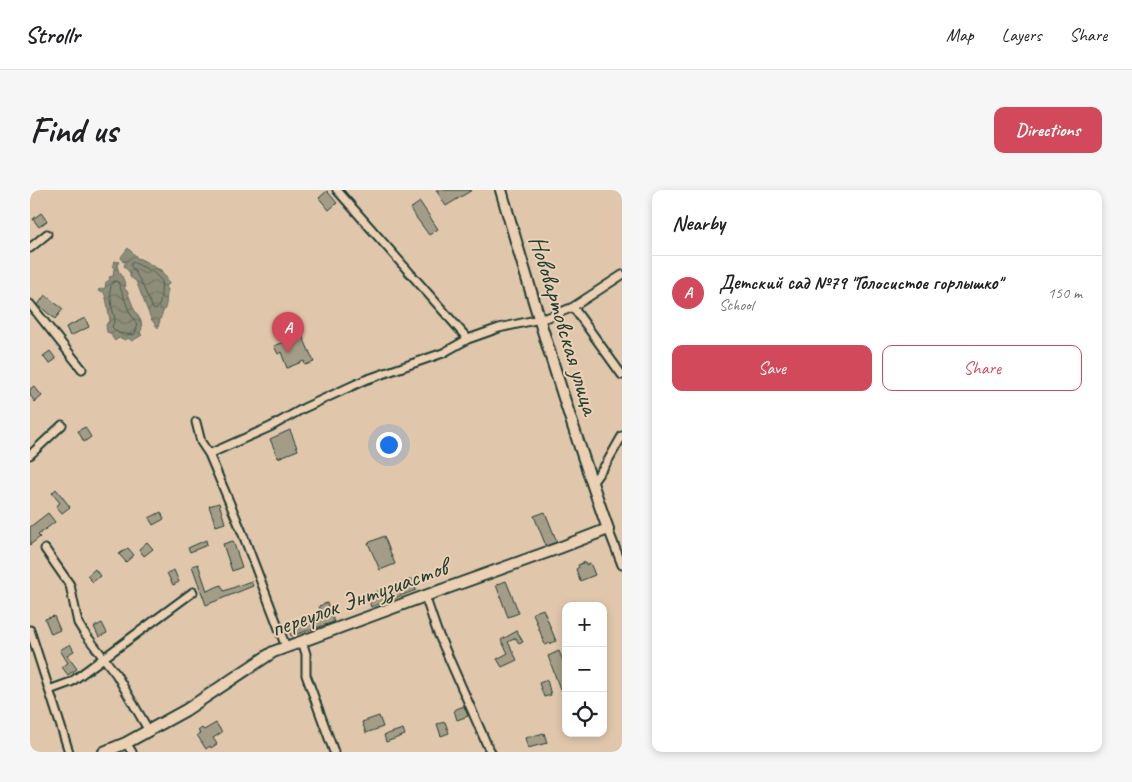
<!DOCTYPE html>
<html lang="en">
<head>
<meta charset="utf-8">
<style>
	:root { --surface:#fff; --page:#f6f6f6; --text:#202124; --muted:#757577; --line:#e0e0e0; --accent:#d1495b }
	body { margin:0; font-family:Caveat,sans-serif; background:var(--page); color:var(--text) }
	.controls { position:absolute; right:15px; bottom:15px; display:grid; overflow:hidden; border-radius:10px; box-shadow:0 2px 8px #0003 }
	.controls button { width:45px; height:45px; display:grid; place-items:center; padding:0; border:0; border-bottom:1px solid var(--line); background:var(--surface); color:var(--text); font:25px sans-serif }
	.you { position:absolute; left:358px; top:254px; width:18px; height:18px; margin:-12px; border:4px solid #fff; border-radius:50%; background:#1a73e8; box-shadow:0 0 0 8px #1a73e833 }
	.badge { display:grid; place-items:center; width:32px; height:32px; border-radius:50%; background:var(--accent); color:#fff; font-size:16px; font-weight:700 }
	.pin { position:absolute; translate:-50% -41px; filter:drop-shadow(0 1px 2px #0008) }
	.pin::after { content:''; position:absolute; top:26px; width:18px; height:15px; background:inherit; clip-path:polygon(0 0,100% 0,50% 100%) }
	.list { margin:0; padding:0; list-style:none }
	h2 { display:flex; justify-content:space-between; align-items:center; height:65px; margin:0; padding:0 20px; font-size:21px }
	h2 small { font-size:16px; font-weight:400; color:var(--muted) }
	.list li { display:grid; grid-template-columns:32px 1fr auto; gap:15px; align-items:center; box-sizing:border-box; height:75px; padding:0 20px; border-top:1px solid var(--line) }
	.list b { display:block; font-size:19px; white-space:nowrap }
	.list p { margin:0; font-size:16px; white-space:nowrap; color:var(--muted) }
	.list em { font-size:16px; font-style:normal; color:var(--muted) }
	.actions { display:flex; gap:10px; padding:15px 20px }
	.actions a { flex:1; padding:11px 0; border:1px solid var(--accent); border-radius:10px; text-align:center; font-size:18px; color:var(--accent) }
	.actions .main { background:var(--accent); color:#fff }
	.icon { flex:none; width:28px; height:28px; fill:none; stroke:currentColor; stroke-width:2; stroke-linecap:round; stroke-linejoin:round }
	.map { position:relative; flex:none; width:592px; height:562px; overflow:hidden; border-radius:10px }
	header { display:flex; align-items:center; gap:30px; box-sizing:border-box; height:70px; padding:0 25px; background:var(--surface); border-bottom:1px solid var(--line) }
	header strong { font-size:24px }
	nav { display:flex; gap:28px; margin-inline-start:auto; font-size:18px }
	.intro { display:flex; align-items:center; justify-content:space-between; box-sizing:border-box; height:120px; padding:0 30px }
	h1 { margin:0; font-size:35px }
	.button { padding:12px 22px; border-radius:10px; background:var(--accent); color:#fff; font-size:18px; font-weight:700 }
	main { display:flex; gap:30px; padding:0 30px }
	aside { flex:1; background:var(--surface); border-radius:10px; box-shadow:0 2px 8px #0003 }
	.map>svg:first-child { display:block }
</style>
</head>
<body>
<header>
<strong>Strollr</strong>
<nav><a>Map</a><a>Layers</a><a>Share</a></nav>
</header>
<div class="intro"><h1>Find us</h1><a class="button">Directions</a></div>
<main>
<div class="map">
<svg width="592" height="562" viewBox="0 0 592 562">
	<defs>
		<pattern id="water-waves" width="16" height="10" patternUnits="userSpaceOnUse" patternTransform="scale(1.25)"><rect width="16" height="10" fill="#8d8d79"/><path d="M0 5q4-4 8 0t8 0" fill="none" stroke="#737464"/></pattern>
	</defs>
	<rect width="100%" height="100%" fill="#e0c7ac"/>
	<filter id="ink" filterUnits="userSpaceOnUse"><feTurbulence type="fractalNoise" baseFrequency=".02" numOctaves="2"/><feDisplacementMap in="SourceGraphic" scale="10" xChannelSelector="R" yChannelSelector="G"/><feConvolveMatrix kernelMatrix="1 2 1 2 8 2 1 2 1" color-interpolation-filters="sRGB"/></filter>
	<g filter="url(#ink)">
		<!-- water -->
		<path fill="url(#water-waves)" stroke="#616d5d" d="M 98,58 C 101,62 105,64 107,68 C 115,70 123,77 131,80 L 134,86 L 137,87 L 136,89 L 139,91 L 139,94 L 136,96 L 138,100 C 136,105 137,114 135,118 C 131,126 130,129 128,138 L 121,129 L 106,91 L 100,87 L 100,83 L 94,76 L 96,71 L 93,72 L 91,67 Z
			M 85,71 L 89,72 L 87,75 L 89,83 L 91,84 L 96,96 L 94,98 L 97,101 L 104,119 L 111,131 L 112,138 L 110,143 L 112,145 L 102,151 L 98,148 L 96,150 L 90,148 L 87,149 L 85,151 L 82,147 L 82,144 L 77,142 L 76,135 L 80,129 C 77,120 78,109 73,101 L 69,102 L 68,100 L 75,98 L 76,92 L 80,90 L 79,87 L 83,86 L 84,79 L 83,73 Z"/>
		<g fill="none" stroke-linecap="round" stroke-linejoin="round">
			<!-- shore -->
			<path stroke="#4b5d50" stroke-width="1" d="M 103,72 L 123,82 L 132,91 C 130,101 133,113 126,120 L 123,119 C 116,104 111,89 101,76 Z
				M 85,91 L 88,92 L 99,121 L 106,133 L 107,138 L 104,145 L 88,143 L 82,137 L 85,129 L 82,118 L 80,101 L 81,96 Z"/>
		</g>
		<!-- building -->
		<path fill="#a39d87" stroke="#1f3d34" d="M 406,0 L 442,0 L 416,16 Z
			M 297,1 L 307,13 L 299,20 L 289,8 Z
			M 390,12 L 408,39 L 399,45 L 380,19 Z
			M 11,23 L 17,31 L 9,37 L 3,29 Z
			M 15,105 L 33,119 L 25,129 L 8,115 Z
			M 55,128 L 59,137 L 40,146 L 36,137 Z
			M 272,145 L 284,172 L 275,175 L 274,171 L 257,178 L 251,162 L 248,164 L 244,156 Z
			M 20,161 L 26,169 L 19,174 L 13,166 Z
			M 4,196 L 12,206 L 5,212 L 0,205 L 0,199 Z
			M 55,237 L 61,247 L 54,252 L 48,241 Z
			M 260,240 L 268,260 L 248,268 L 240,249 Z
			M 26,299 L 40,317 L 32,323 L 26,316 L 30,313 L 22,303 Z
			M 189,313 L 195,333 L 186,336 L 179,316 Z
			M 131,322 L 134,329 L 123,335 L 119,328 Z
			M 515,322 L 527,352 L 516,356 L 504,326 Z
			M 18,323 L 25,332 L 8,345 L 10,347 L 0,355 L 0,337 Z
			M 354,346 L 365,374 L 350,380 L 338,353 Z
			M 176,350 L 177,355 L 160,362 L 158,358 Z
			M 203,351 L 212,377 L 202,381 L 193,354 Z
			M 117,352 L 123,359 L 114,366 L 109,359 Z
			M 98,358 L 104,365 L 96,372 L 89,364 Z
			M 555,372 L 556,375 L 560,373 L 565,385 L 550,391 L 546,379 L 549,377 L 548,375 Z
			M 168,374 L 177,401 L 191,395 L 194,401 L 221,391 L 223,396 L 176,415 L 162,376 Z
			M 65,379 L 70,386 L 63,392 L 57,386 Z
			M 144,380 L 149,392 L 143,395 L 137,383 Z
			M 382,389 L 386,400 L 341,417 L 337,405 Z
			M 476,391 L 489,423 L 478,427 L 466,395 Z
			M 297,413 L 304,432 L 261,446 L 257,436 L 292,424 L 289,416 Z
			M 513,419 L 526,451 L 515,455 L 503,423 Z
			M 24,426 L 30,440 L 21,444 L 15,429 Z
			M 72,433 L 77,443 L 69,447 L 64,437 Z
			M 487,441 L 493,452 L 489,454 L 486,448 L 478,452 L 487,470 L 472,477 L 467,469 L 478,463 L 471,450 Z
			M 40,454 L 44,461 L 37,465 L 47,479 L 38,485 L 32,477 L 38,473 L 30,460 Z
			M 529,461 L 536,478 L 536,497 L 530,499 L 518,466 Z
			M 517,490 L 521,505 L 514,507 L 509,493 Z
			M 434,516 L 438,526 L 427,530 L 424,520 Z
			M 349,526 L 353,537 L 336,543 L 332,532 Z
			M 415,532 L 419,543 L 411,546 L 407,534 Z
			M 186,533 L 192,542 L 183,548 L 187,554 L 181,558 L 180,556 L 176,559 L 167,545 L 170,543 L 168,541 L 172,538 L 174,540 Z
			M 373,539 L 375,545 L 356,552 L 354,545 Z
			M 514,543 L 517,553 L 498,558 L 495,548 Z"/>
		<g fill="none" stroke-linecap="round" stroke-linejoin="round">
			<!-- street casing -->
			<g stroke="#1f3d34" stroke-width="11">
				<path id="street" d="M 307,0 L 438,149
					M 0,58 L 17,44
					M 0,114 L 52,179
					M 543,117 L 592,185
					M 166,232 L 171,252 L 179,264 L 212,342 L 256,457
					M 179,264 L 240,237 L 274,218 L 335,190 L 413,163 L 438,149 L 469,138 L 519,127 L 543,117 L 592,85
					M 0,265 L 32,235
					M 562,293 L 576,274 L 592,246
					M 578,339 L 592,375
					M 15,359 L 40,395 L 48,433 L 53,441 L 86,484 L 119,541
					M 395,406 L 407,441 L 457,555 L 461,562
					M 0,440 L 39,562
					M 272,451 L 276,464 L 276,485 L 304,562
					M 19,500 L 41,492 L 163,402
					M 96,553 L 102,562"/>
			</g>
			<!-- secondary casing -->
			<g stroke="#1f3d34" stroke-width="14">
				<path id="secondary" d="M 74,562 L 96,553 L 156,520 L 243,462 L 395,406 L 529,358 L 578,339 C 538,227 504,114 471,0"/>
			</g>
			<!-- street -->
			<use href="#street" stroke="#ecd0b3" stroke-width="7"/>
			<!-- secondary -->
			<use href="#secondary" stroke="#ecd0b3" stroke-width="10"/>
		</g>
	</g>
	<g text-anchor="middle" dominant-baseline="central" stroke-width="4" stroke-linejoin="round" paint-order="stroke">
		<!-- street labels -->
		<g font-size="25" fill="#1f3d34" stroke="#ecd0b3">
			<text transform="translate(534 135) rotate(73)">Нововартовская улица</text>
			<text transform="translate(329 408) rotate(-20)">переулок Энтузиастов</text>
		</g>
	</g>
</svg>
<div class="controls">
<button>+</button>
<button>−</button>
<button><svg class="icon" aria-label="locate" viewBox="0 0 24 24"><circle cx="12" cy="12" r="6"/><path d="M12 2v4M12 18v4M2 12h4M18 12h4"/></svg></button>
</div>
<div class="you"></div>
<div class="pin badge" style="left:258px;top:163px">A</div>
</div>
<aside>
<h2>Nearby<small></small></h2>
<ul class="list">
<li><span class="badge">A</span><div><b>Детский сад №79 &quot;Голосистое горлышко&quot;</b><p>School</p></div><em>150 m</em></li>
</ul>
<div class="actions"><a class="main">Save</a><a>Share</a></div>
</aside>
</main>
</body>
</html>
